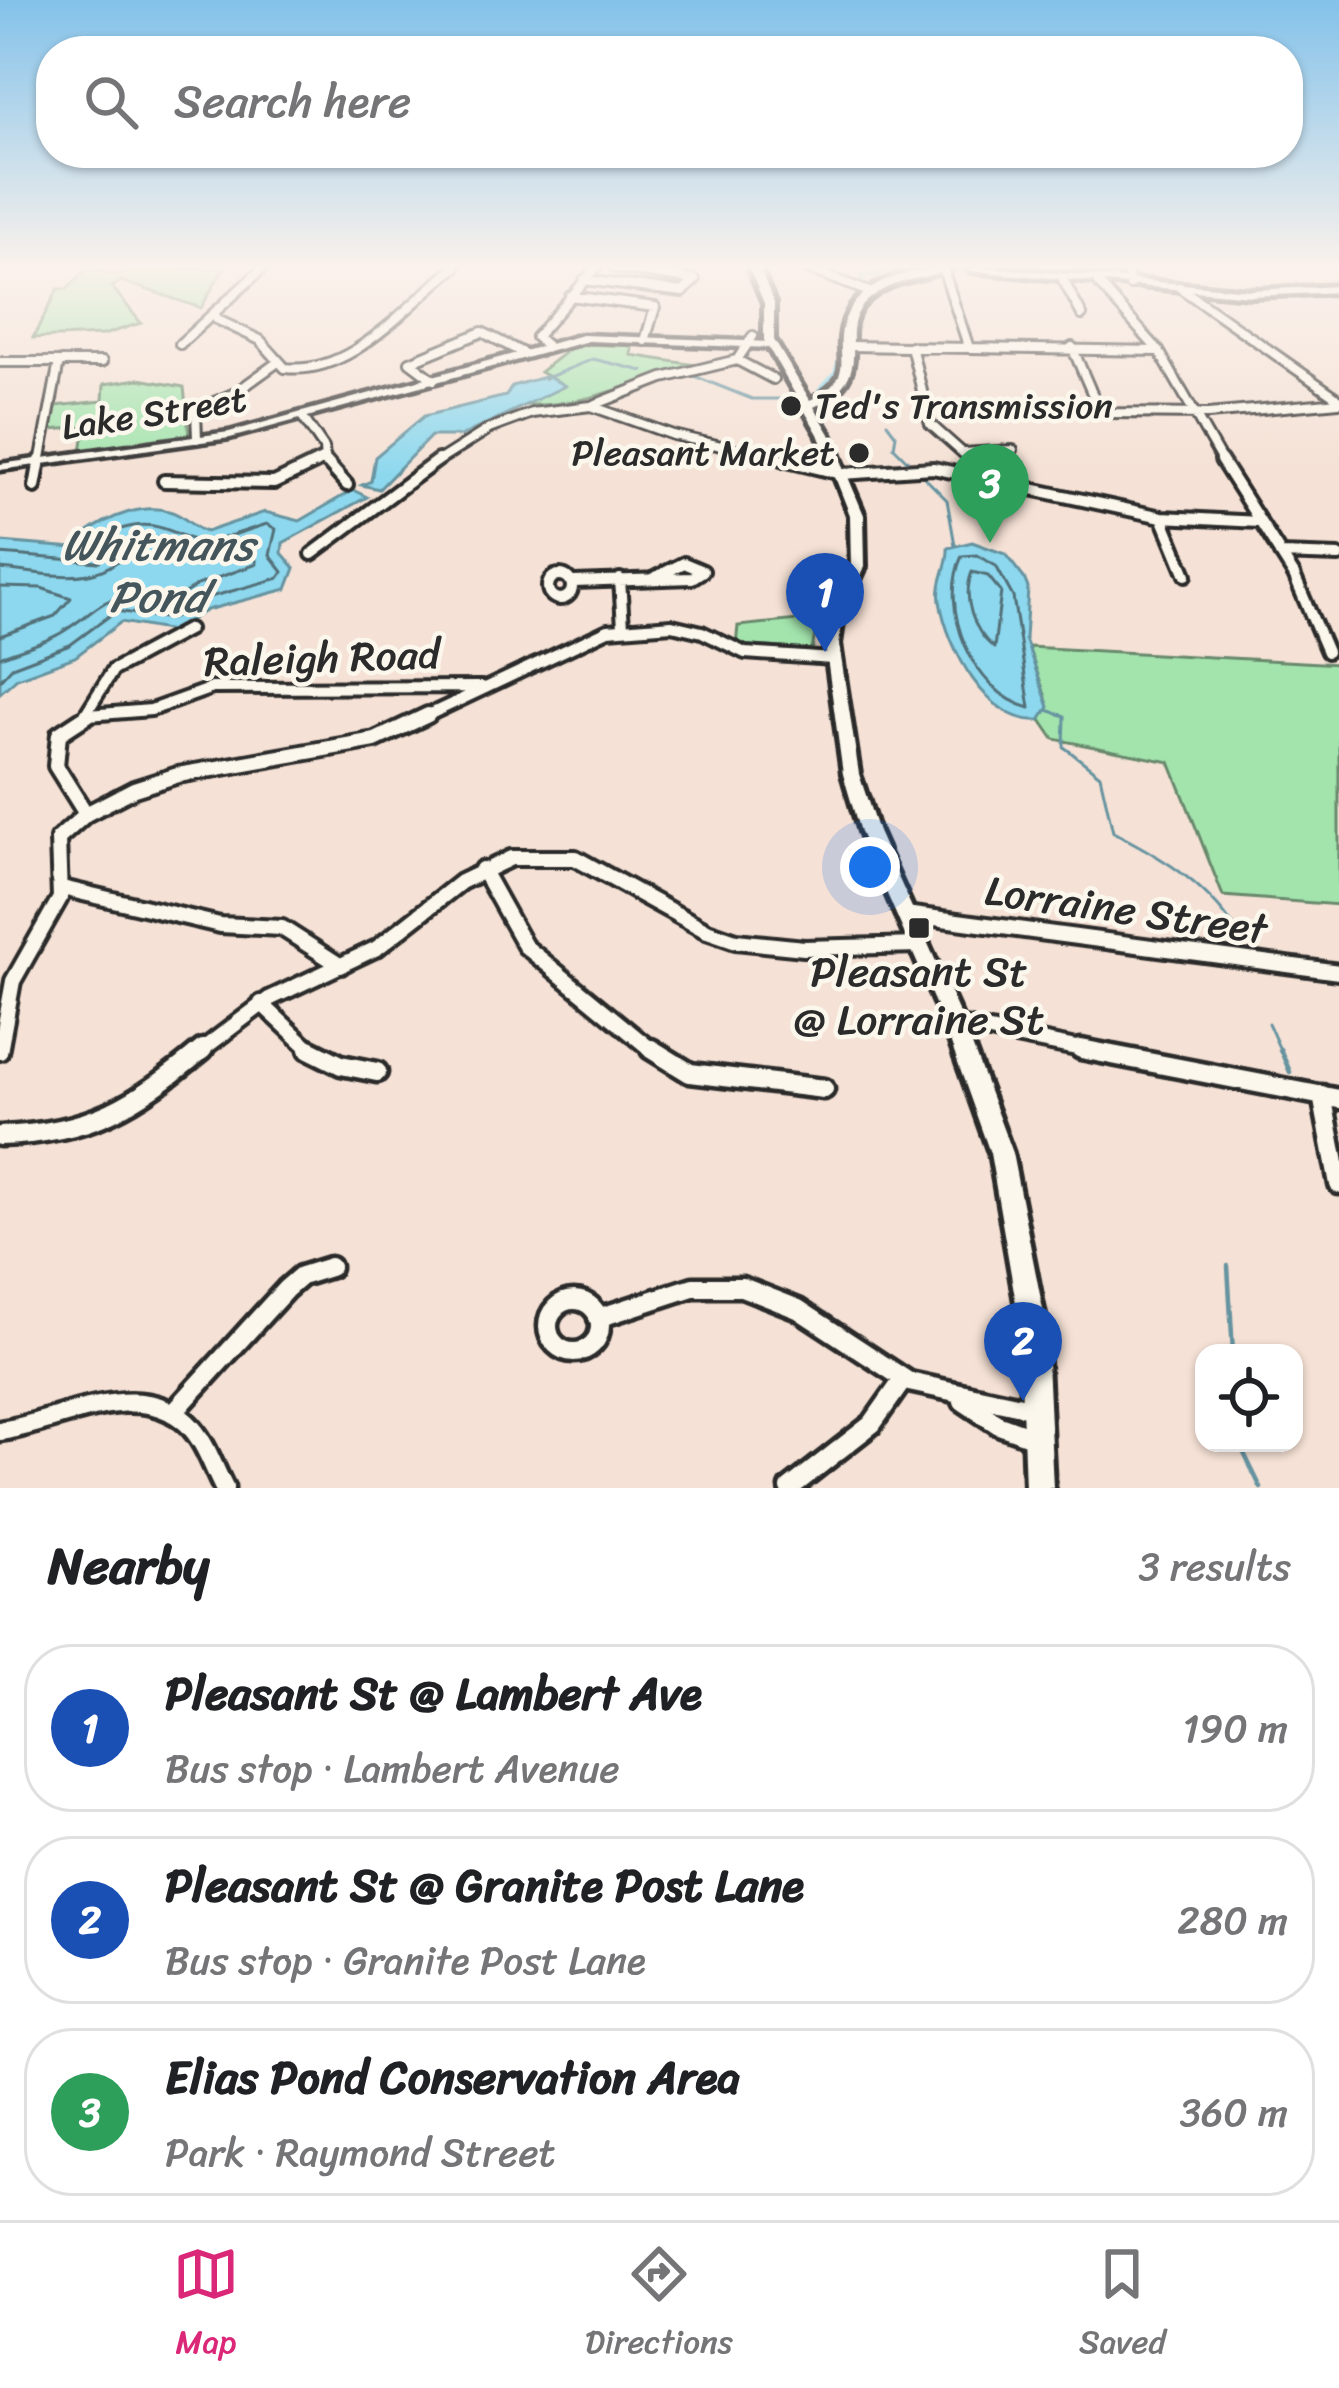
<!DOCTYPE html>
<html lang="en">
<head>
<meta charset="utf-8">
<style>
	:root { --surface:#fff; --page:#f6f6f6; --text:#202124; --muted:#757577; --line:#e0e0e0; --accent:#db2777 }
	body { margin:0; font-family:Sriracha,sans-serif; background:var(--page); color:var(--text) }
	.controls { position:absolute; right:36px; bottom:36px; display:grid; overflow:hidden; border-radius:24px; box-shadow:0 3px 9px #0004 }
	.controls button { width:108px; height:108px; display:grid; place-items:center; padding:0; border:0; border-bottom:3px solid var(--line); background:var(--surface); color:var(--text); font:60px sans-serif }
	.you { position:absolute; left:870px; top:867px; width:42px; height:42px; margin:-30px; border:9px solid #fff; border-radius:50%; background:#1a73e8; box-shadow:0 0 0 18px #1a73e833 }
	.badge { display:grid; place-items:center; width:78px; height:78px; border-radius:50%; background:var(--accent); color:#fff; font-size:39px; font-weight:700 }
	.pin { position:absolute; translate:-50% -99px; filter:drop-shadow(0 3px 6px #0008) }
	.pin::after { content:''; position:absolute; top:63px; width:42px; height:36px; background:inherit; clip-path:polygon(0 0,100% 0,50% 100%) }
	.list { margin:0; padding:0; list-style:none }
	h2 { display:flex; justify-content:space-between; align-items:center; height:156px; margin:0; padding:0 48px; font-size:51px }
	h2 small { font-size:39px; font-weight:400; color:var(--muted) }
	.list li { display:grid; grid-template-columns:78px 1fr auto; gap:36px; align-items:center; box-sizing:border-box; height:168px; margin:0 24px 24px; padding:0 24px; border:3px solid var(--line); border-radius:48px }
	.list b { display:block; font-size:45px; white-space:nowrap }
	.list p { margin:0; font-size:39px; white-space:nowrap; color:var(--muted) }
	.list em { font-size:39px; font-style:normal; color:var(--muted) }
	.icon { flex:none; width:66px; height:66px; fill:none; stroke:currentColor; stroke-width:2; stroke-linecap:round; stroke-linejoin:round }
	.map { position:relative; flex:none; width:1339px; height:1488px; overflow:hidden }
	.search { position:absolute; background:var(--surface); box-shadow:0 3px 9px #0004; left:36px; right:36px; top:36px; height:132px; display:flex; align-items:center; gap:30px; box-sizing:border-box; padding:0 42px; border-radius:48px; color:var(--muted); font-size:45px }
	.sheet { height:732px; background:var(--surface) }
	nav { display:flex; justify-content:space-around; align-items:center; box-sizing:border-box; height:168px; border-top:3px solid var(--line); background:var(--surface); font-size:33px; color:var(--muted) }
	nav a { display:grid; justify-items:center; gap:6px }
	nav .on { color:var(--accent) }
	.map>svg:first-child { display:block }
</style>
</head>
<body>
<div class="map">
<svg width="1339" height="1488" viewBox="0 0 1339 1488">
	<rect width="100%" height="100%" fill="#f5e1d5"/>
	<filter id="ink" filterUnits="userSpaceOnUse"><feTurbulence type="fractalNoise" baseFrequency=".00833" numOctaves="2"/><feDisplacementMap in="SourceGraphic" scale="24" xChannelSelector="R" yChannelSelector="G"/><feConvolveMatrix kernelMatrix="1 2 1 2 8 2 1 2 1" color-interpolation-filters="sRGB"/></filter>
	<g filter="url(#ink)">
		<!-- green -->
		<path fill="#a3e4ad" stroke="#67886c" stroke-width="3" d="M 136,268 L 224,268 L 201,308 L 121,281 L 112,287 L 141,323 L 103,335 L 33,338 L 58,289 L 67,289 L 86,270 L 120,275 Z
			M 587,341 L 633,342 L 631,355 L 702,366 C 635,377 595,407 523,405 L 564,386 L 540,372 L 564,353 L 559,347 Z
			M 139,379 L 184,387 L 189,435 L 81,451 L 85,427 L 50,430 L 56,406 L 103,401 L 104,384 Z
			M 818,618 L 812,650 L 736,645 L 738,626 Z
			M 1028,647 L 1338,664 L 1335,653 L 1339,653 L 1339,905 L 1223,896 L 1170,762 L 1054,739 L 1041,720 L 1046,697 Z"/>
		<!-- water -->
		<path fill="#8dd8ee" stroke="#6693a0" stroke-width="3" d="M 547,376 L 565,386 L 461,436 L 431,436 L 379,489 L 362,485 L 371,481 L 375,457 L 424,416 L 506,396 L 512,386 Z
			M 353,490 L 367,497 L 283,543 L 282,553 L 295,568 L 287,589 L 207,610 L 172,631 L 121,622 L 75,657 L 17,678 L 0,693 L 0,542 L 98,550 L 106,540 L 87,533 C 109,517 144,502 172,512 C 185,516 192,528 206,532 L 265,512 L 300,521 Z
			M 972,542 L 1005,554 L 1024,578 L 1028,588 L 1025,639 L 1049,707 L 1040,720 C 988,725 947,647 940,601 C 937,580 949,566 948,548 Z"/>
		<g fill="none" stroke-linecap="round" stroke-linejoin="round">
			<!-- shore -->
			<path stroke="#527079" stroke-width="3" d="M 0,554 L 98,562 L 115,549 L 118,530 C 155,517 170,533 205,544 L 267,524 L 276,529 L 270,555 L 283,572 L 279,578 L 203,599 L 171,619 L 116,611 L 70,645 L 12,667 L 0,680
				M 977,555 L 996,566 L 1013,597 L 1030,708 C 972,693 938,607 962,556 Z
				M 0,569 C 50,573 106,592 135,540 L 162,538 L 202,559 L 251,545 L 257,564 L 197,585 L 170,603 C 106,588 113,599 64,631 C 46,643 20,649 0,657
				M 972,572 L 988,576 L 1001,592 L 994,648 C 973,631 962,598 972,572 Z
				M 0,587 L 41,588 L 71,598 L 55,616 L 0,636"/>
			<!-- stream-far1 -->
			<path stroke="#6693a0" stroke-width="3" d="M 694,376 L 752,399 L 793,399
				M 544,379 L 593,359 L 643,371
				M 887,423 L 896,435 L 894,447 L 947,500 L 955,545
				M 1047,710 L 1065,716 L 1064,747 L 1100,775 L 1113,832 C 1168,860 1210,887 1243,940
				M 1268,1023 L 1281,1052"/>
			<!-- stream -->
			<path stroke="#6693a0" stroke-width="4.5" d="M 1280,1049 L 1290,1072
				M 1228,1266 L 1233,1353
				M 1239,1443 L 1261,1488"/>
			<!-- river -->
			<path fill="#8dd8ee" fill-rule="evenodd" d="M 885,269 L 889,270 L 889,274 L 868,279 L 863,287 L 854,285 L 860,275 Z
				M 838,355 L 848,357 L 845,373 L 825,395 L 817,395 L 817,389 L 833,372 Z"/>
			<!-- minor-far3 casing -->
			<g stroke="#2b2b2b" stroke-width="14">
				<path id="minor-far3" d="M 615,268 L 695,280
					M 806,268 L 872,293
					M 1127,268 L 1130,285
					M 943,269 L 968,345
					M 584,280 L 683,292 L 695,280
					M 1063,280 L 1082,315
					M 1098,283 L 1159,351 L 1223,463
					M 1179,287 L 1339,399
					M 570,296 L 655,307 L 645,341
					M 215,312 L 216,319 L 260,340 L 285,368 C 353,376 405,305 455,268
					M 180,344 L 263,268
					M 850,346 L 1159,351
					M 911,346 L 930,424 L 974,463
					M 548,347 L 536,337 L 596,268
					M 1072,347 L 1098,407 L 1109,413 L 1208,414 L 1339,402
					M 737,360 L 773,379
					M 737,360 L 753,336
					M 0,362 L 102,362
					M 410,362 L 482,332 L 523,353
					M 410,362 L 434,380
					M 591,406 L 673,435 L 796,463
					M 302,416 L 324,448 L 325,463
					M 197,439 L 196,410 L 235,393 L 278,362
					M 963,453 L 1013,450
					M 40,463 L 59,362
					M 316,463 L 323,460
					M 435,463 L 489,429 L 532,413 L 591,406 L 663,378 L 737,360"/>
			</g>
			<!-- minor-far2 casing -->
			<g stroke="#2b2b2b" stroke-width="18">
				<path id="minor-far2" d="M 325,460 L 347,485
					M 783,460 L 842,474 L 933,468 L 1162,517 L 1259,522
					M 970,460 L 991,479
					M 1221,460 L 1294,575 L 1327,652
					M 164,481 L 274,483 L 322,460
					M 35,487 L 40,460
					M 1162,517 L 1186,575
					M 312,554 L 438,460
					M 1280,554 L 1339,556
					M548 587a12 12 0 1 1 24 0a12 12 0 1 1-24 0Z
					M 620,579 L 623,627
					M 574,582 L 692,578 L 703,571 L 684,563 L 654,578
					M 88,715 L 151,710 L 212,688 L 482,687
					M 83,718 L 113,670 L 189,629
					M 422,718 L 608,630 L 672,625 L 702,632 L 745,653 L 833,659"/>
			</g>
			<!-- minor-far1 casing -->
			<g stroke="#2b2b2b" stroke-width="22">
				<path id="minor-far1" d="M 86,814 L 56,766 L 59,734 L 88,715
					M 482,869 L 525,946 L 654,1052
					M 62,888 L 220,925 L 282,928 L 341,966
					M 905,914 L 1339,972
					M 261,1003 L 313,1052
					M 954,1024 L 1097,1052
					M 0,1052 L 13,981 L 60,898 L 58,839 L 86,814 L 134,789 L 178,775 L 375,740 L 428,715
					M 199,1052 L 269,999 L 377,948 L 461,882 L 511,858 L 575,858 L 707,931 L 736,941 L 804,948 L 919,945"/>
			</g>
			<!-- minor casing -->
			<g stroke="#2b2b2b" stroke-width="27">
				<path id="minor" d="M 309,1049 L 341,1065 L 377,1072
					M 651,1049 L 690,1073 L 824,1089
					M 1081,1049 L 1339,1099
					M 1322,1095 L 1339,1184
					M 0,1136 C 92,1133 134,1106 203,1049
					M548 1326a26 26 0 1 1 52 0a26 26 0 1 1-52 0Z
					M 598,1318 L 693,1287 L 742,1287 L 798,1309 L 909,1382 L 1035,1409
					M 963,1401 L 999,1425 L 1035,1438
					M 173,1413 L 286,1289 L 301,1276 L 330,1267
					M 0,1431 C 57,1423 137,1376 187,1423 C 205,1440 213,1467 224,1488
					M 790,1488 L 872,1424 L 903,1380"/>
			</g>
			<!-- tertiary casing -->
			<g stroke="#2b2b2b" stroke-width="9">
				<path id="tertiary" d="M 582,335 L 771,342 L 776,345 L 771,348 L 588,341 L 230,438 L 0,470 L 0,464 L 229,432 Z"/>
			</g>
			<!-- secondary casing -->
			<g stroke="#2b2b2b" stroke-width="10">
				<path id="secondary" d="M 749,268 L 759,268 L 774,303 L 774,340 L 810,400 C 861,375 831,357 845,319 C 860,280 916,267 953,268 C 927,279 896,278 872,297 C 827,331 886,371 814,407 L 830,434 L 864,515 L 865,567 L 843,615 L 839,644 L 859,774 L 878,832 L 964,1024 L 1012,1153 L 1045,1320 L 1053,1488 L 1025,1488 L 1019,1320 L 990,1153 L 944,1024 L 860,832 L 843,774 L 825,644 L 829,615 L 851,567 L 850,515 L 818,434 L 764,340 L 764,303 Z
					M 966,268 L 1001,268 L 1251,290 L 1339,286 L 1339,292 L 1251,296 L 971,271 Z"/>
			</g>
			<!-- minor-far3 -->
			<use href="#minor-far3" stroke="#fbf7ec" stroke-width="8"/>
			<!-- minor-far2 -->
			<use href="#minor-far2" stroke="#fbf7ec" stroke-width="10"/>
			<!-- minor-far1 -->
			<use href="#minor-far1" stroke="#fbf7ec" stroke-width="14"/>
			<!-- minor -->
			<use href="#minor" stroke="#fbf7ec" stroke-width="18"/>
			<!-- tertiary -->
			<use href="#tertiary" fill="#fbf7ec" fill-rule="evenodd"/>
			<!-- secondary -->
			<use href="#secondary" fill="#fbf7ec" fill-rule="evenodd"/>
		</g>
	</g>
	<!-- sky -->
	<linearGradient id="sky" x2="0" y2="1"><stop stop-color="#83c2ea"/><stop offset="0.56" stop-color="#faf2ec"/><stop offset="1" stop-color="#faf2ec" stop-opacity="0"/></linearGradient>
	<rect width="1339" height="476" fill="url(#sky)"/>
	<!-- markers -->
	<g fill="#2b2b2b" stroke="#fbf7ec" stroke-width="4.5">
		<circle cx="791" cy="406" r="12"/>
		<circle cx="859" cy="453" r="12"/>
		<rect x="907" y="916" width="24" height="24" rx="6"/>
	</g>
	<g text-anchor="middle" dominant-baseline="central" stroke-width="9" stroke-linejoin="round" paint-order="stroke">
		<!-- far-poi labels -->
		<g font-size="36" fill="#2b2b2b" stroke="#fbf7ec" text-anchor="start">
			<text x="815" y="406">Ted's Transmission</text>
			<text x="835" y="453" text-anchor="end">Pleasant Market</text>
		</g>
		<!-- far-street labels -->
		<g font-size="36" fill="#2b2b2b" stroke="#fbf7ec">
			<text transform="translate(154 413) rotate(-9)">Lake Street</text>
		</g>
		<!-- street labels -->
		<g font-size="42" fill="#2b2b2b" stroke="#fbf7ec">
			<text transform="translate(322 658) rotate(-2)">Raleigh Road</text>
			<text transform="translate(1126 910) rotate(8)">Lorraine Street</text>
		</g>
		<!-- poi labels -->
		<g font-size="42" fill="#2b2b2b" stroke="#fbf7ec">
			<text x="919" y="972">Pleasant St<tspan x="919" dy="48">@ Lorraine St</tspan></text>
		</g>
		<!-- water labels -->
		<g font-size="45" font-style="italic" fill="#44565c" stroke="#fbf7ec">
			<text x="158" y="545">Whitmans<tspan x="158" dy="52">Pond</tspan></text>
		</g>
	</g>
</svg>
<div class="controls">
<button><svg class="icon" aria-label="locate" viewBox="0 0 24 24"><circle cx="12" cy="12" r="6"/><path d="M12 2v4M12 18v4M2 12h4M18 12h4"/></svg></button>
</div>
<div class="you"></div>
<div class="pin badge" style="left:825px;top:652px;background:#1a4fb4">1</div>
<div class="pin badge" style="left:1023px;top:1401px;background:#1a4fb4">2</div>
<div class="pin badge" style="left:990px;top:543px;background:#2e9e5b">3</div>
<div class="search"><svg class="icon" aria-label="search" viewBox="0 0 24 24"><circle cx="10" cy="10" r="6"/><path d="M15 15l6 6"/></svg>Search here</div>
</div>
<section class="sheet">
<h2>Nearby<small>3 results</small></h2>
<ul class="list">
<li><span class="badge" style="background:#1a4fb4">1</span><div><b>Pleasant St @ Lambert Ave</b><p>Bus stop · Lambert Avenue</p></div><em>190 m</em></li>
<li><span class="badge" style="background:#1a4fb4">2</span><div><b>Pleasant St @ Granite Post Lane</b><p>Bus stop · Granite Post Lane</p></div><em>280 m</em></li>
<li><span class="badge" style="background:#2e9e5b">3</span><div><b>Elias Pond Conservation Area</b><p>Park · Raymond Street</p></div><em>360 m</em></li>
</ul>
</section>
<nav>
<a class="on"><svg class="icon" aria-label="map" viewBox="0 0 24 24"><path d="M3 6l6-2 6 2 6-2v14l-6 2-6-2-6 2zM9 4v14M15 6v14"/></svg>Map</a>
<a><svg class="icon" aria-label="directions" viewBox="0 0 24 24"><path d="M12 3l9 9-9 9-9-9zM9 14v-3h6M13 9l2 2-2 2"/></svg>Directions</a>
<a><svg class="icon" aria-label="saved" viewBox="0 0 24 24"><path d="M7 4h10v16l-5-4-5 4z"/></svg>Saved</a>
</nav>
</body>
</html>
